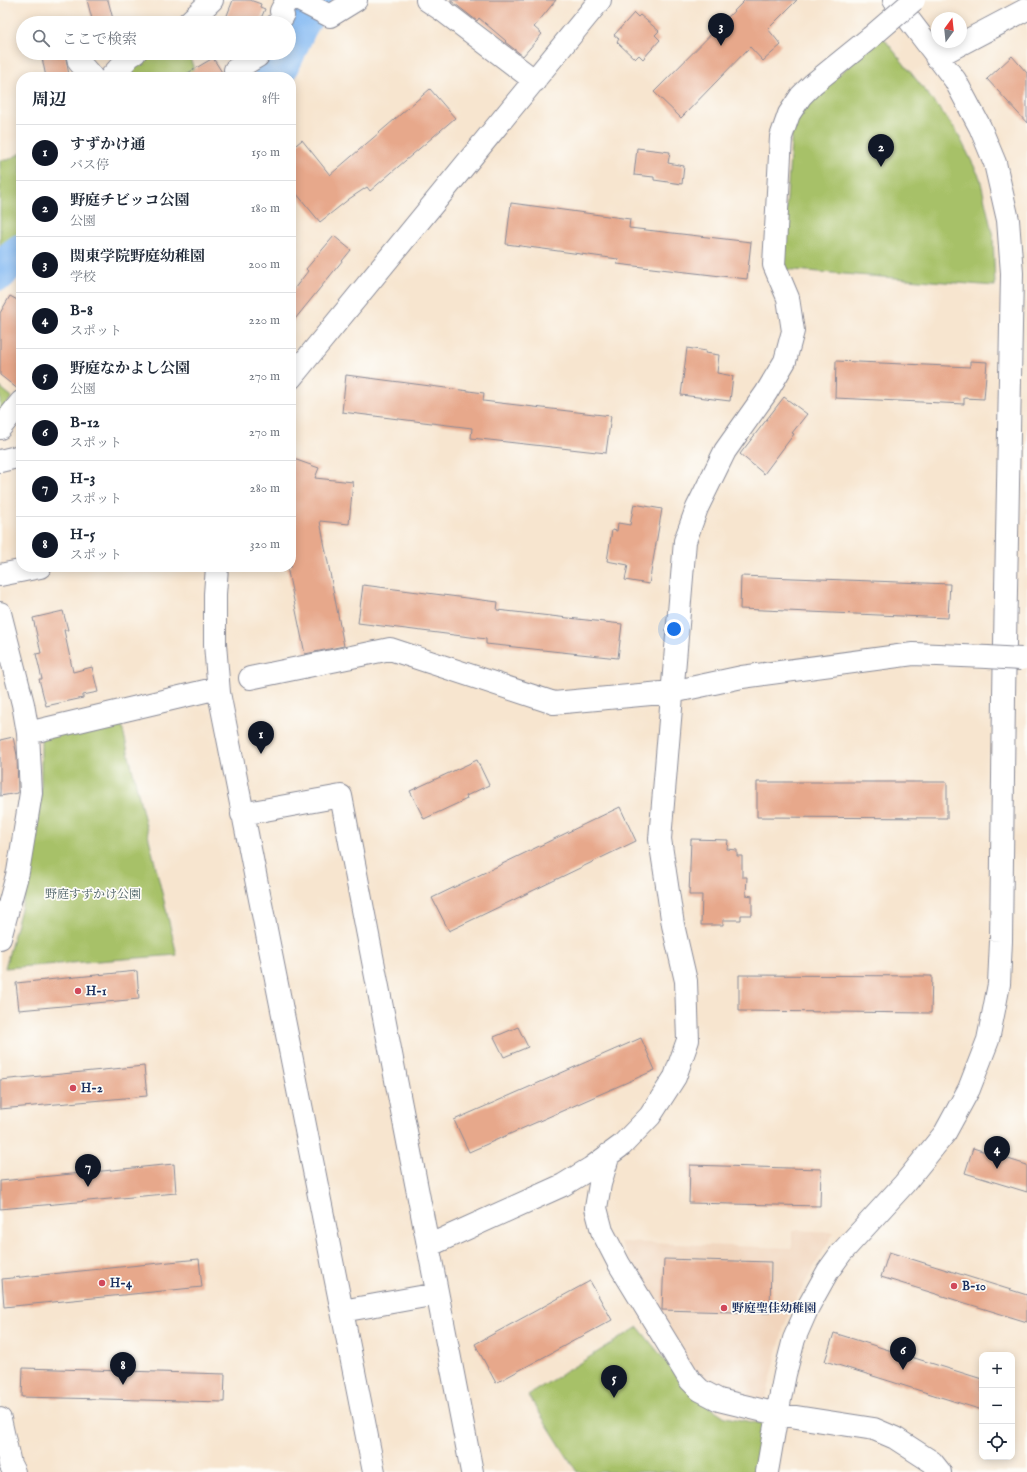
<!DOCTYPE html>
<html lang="ja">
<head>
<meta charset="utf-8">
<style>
	:root { --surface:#fff; --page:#f6f6f7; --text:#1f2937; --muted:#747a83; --line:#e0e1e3; --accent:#111827 }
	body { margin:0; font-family:"IM FELL English","Noto Serif JP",serif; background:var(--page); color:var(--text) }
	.controls { position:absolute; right:12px; bottom:12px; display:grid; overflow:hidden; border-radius:8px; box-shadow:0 2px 10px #0003 }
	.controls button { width:36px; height:36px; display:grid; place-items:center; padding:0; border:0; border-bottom:1px solid var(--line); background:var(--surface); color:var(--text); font:20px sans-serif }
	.compass { position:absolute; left:931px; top:12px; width:36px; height:36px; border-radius:50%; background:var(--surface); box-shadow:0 2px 10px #0003; rotate:15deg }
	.you { position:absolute; left:674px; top:629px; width:14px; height:14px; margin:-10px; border:3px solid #fff; border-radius:50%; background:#1a73e8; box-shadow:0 0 0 6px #1a73e833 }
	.badge { display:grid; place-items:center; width:26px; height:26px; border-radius:50%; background:var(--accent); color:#fff; font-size:13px; font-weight:700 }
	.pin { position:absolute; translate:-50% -33px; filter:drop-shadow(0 1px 2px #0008) }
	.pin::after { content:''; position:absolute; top:21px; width:14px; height:12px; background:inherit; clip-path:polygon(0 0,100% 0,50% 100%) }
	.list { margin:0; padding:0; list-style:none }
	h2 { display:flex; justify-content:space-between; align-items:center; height:52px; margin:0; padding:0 16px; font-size:17px }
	h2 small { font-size:13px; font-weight:400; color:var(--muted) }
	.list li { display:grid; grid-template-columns:26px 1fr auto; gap:12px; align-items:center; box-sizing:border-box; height:56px; padding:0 16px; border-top:1px solid var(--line) }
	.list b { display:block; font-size:15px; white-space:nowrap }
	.list p { margin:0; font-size:13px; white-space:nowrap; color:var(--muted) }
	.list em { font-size:13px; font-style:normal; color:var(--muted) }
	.icon { flex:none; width:22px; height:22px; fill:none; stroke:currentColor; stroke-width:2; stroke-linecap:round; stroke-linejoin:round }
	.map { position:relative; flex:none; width:1027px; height:1472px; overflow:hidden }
	.search { position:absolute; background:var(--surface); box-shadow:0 2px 10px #0003; left:16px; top:16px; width:280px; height:44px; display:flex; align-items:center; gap:10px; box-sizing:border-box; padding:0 14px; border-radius:22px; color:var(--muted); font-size:15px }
	.panel { position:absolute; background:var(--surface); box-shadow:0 2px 10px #0003; left:16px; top:72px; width:280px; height:500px; border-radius:16px }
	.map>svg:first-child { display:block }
</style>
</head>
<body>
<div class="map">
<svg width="1027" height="1472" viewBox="0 0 1027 1472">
	<rect width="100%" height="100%" fill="#fdfcf7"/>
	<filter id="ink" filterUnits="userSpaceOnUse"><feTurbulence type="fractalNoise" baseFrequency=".025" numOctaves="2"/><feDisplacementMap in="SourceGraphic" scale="8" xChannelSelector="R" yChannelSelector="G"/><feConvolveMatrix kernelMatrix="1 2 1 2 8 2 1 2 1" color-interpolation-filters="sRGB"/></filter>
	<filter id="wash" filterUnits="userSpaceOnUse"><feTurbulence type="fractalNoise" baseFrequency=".012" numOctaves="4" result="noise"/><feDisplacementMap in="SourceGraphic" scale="16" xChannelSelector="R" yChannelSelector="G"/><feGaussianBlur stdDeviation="0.9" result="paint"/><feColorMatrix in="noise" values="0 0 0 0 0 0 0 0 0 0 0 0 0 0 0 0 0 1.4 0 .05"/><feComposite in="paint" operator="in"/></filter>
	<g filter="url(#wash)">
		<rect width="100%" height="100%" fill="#f7e5cf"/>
		<!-- built -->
		<path fill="#f1d5bd" d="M 792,1230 L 834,1232 L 796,1299 L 784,1326 L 765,1402 L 714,1387 L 691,1373 L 620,1242 L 792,1248 Z"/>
		<!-- green -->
		<path fill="#a7c168" stroke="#617863" d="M 882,36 L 956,130 L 980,178 L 993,237 L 995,286 L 782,269 L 792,129 L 797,112 Z
			M 150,53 L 188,53 L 193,66 L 193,77 L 122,77 L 133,62 Z
			M 21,153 L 21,242 L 0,260 L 0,160 L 8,160 Z
			M 0,387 L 12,397 L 0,413 Z
			M 120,718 L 177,955 L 5,968 L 28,883 L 41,795 L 41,738 Z
			M 638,1327 L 672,1369 L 700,1400 L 725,1417 L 763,1424 L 756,1472 L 577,1472 L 528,1395 Z"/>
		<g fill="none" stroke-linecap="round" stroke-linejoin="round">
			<!-- river -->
			<path stroke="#85baf3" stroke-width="35" d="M 289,50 L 299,28 L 315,0
				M 271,77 L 281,67 L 288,53
				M 0,273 L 14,256 L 21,251"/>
		</g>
		<g id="blocks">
			<!-- building -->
			<path fill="#e7a88b" d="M 87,0 L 108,0 L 114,23 L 93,23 Z
				M 233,0 L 250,0 L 261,4 L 260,7 L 265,9 L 259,23 L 224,23 Z
				M 450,0 L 556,0 L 534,27 L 542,34 L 523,56 L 505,42 L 506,41 L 479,18 L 477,21 Z
				M 745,0 L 797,0 L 768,29 L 781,45 L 763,61 L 750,47 L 681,118 L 654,92 Z
				M 634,13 L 638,17 L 640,15 L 659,31 L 655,35 L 660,40 L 643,59 L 639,55 L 635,59 L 617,42 L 619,39 L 614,35 Z
				M 41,53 L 65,53 L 69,75 L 59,77 L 46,77 Z
				M 1012,56 L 1027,73 L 1027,123 L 987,79 Z
				M 213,58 L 225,77 L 181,77 Z
				M 430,89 L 455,118 L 370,191 L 367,187 L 349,199 L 320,222 L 291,187 L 291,149 L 302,140 L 330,175 Z
				M 637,148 L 670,152 L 668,163 L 684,166 L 682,184 L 654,180 L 654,177 L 634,175 Z
				M 511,203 L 630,219 L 629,228 L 751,242 L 747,279 L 617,264 L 618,259 L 506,244 Z
				M 334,236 L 351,250 L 291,324 L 291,293 L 308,271 L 306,269 Z
				M 10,296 L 21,302 L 21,390 L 19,390 L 0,375 L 0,313 Z
				M 687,348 L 706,351 L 705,353 L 719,355 L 717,373 L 733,376 L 730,401 L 681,395 Z
				M 836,361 L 970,367 L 970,361 L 987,362 L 984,399 L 964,398 L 964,404 L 835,398 Z
				M 346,375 L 484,393 L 483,401 L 611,416 L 606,453 L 471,438 L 472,428 L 342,412 Z
				M 784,397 L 807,414 L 792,433 L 794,434 L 764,474 L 740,454 Z
				M 291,458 L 319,468 L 315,478 L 353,482 L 349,524 L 320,521 L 344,646 L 305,654 L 287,567 L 291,567 Z
				M 634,504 L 662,509 L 649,584 L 625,580 L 628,565 L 607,561 L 612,530 L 617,531 L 618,523 L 630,525 Z
				M 741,576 L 950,584 L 948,618 L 740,609 Z
				M 363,585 L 498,602 L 497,610 L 622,624 L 618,658 L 486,644 L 486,639 L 358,623 Z
				M 63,611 L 68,630 L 64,630 L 73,672 L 92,667 L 98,692 L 83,695 L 83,698 L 46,706 L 39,679 L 42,679 L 36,654 L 41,653 L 33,618 Z
				M 13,737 L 17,755 L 18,793 L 0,796 L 0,740 Z
				M 477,760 L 489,785 L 466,796 L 467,799 L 424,819 L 410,791 Z
				M 757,782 L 947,782 L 947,818 L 757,817 Z
				M 620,807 L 636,841 L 449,931 L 432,898 Z
				M 691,839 L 728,840 L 727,849 L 737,850 L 737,856 L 742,856 L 742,877 L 747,877 L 746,895 L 752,896 L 752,915 L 741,915 L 741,920 L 723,920 L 723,925 L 701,925 L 702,895 L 689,895 Z
				M 137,971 L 139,999 L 19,1010 L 16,983 Z
				M 739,975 L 932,976 L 931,1013 L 739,1011 Z
				M 518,1027 L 528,1047 L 504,1057 L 494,1037 Z
				M 641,1038 L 655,1070 L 469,1152 L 454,1120 Z
				M 144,1066 L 147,1096 L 0,1109 L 0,1080 Z
				M 973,1148 L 1027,1165 L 1027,1192 L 965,1173 Z
				M 174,1164 L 176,1193 L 0,1209 L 0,1181 Z
				M 690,1165 L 821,1169 L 820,1206 L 689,1203 Z
				M 889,1252 L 1027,1295 L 1027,1322 L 881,1277 Z
				M 199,1259 L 202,1287 L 4,1307 L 2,1279 Z
				M 664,1259 L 771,1262 L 770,1313 L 662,1310 Z
				M 590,1281 L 612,1320 L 496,1383 L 475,1344 Z
				M 834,1333 L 982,1379 L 982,1410 L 825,1361 Z
				M 23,1368 L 225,1374 L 224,1402 L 22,1397 Z"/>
		</g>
	</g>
	<g filter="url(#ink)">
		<use href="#blocks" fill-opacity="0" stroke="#898a96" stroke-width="1"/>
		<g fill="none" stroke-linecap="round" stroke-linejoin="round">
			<!-- minor casing -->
			<g stroke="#898a96" stroke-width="24">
				<path id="minor" d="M 299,0 L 330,16 L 356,0
					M 427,0 L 442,10 L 535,81
					M 188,23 L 212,0
					M 278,23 L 283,16 L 281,11 L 287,0
					M 77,53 L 79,62 L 92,77
					M 936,57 L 1025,10
					M 235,70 L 258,56 L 260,53
					M 111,77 L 130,56 L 135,53
					M 291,378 L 600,0
					M 0,428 L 21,402
					M 0,461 L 21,456
					M 217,567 L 215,594 L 215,644 L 219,693 L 374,1472
					M 0,575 L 40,567
					M 0,613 L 23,704 L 28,733 L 31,793 L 18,872 L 0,938
					M 250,678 L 390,649 L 554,703 L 672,692 L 742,677 L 913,654 L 987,657
					M 28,733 L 218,688
					M 242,814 L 341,796 L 472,1472
					M 609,1154 L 600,1184 L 596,1208 L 602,1231 L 619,1264 L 690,1380 L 700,1390 L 719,1400 L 777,1414 L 874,1429 L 895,1438 L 932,1462 L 940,1472
					M 428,1246 L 563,1185 L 591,1168 L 622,1145 L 650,1116 L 675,1077 L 688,1040 L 686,981 L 673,925 L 660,839 L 685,541 L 697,508 L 725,451 L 766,393 L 785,361 L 793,331 L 788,298 L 774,265 L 781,137 L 789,114 L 801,96 L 813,84 L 871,37
					M 342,1311 L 437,1294
					M 0,1419 L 10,1464 L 14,1472
					M 767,1472 L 777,1414 L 785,1374 L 794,1339 L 808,1307 L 828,1271 L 841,1253 L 904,1184 L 945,1133 L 969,1089 L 988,1040 L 994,1010 L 999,984 L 1001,941 L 1004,696 L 1012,273 L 1008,220 L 995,163 L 980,127 L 955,80 L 894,0"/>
			</g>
			<!-- minor -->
			<use href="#minor" stroke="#fff" stroke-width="22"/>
			<!-- minor-bridge casing -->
			<g stroke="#898a96" stroke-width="24" stroke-linecap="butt">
				<path id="minor-bridge" d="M 871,37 L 914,0
					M 987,657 L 1021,659"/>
			</g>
			<!-- minor-bridge -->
			<use href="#minor-bridge" stroke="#fff" stroke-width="22"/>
		</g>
	</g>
	<!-- markers -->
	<g fill="#d1495b" stroke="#fdfcf7" stroke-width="1.5">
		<circle cx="78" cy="991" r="4"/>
		<circle cx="73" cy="1088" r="4"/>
		<circle cx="102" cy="1283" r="4"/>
		<circle cx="954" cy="1286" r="4"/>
		<circle cx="724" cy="1308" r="4"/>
	</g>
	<g text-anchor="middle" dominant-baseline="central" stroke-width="3.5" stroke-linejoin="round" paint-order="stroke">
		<!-- park labels -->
		<g font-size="12" fill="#455b61" stroke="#fdfcf7">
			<text x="93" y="894">野庭すずかけ公園</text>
		</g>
		<!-- poi labels -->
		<g font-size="12" font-weight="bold" fill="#1b2f5e" stroke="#fdfcf7" text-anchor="start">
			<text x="86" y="991">H-1</text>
			<text x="81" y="1088">H-2</text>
			<text x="110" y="1283">H-4</text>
			<text x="962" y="1286">B-10</text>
			<text x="732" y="1308">野庭聖佳幼稚園</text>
		</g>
	</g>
</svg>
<div class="controls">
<button>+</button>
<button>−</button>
<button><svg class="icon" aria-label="locate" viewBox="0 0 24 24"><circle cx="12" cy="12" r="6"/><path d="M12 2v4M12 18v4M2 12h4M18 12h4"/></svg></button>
</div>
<svg class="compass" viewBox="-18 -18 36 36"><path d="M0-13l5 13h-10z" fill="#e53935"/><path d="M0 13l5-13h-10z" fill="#747a83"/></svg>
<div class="you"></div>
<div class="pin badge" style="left:261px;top:754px">1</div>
<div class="pin badge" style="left:881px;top:167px">2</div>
<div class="pin badge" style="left:721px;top:46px">3</div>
<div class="pin badge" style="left:997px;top:1169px">4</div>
<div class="pin badge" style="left:614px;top:1398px">5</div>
<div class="pin badge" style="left:903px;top:1370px">6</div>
<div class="pin badge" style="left:88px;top:1187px">7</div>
<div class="pin badge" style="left:123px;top:1385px">8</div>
<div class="search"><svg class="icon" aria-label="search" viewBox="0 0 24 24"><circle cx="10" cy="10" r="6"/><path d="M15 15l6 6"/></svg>ここで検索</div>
<section class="panel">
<h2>周辺<small>8件</small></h2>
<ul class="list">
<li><span class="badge">1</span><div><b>すずかけ通</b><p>バス停</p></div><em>150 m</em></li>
<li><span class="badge">2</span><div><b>野庭チビッコ公園</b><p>公園</p></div><em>180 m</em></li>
<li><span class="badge">3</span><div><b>関東学院野庭幼稚園</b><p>学校</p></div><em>200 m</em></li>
<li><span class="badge">4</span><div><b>B-8</b><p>スポット</p></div><em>220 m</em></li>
<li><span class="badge">5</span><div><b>野庭なかよし公園</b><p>公園</p></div><em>270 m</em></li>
<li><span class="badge">6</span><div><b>B-12</b><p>スポット</p></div><em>270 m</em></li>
<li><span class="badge">7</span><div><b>H-3</b><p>スポット</p></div><em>280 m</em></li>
<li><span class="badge">8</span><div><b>H-5</b><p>スポット</p></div><em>320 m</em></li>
</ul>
</section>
</div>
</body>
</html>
